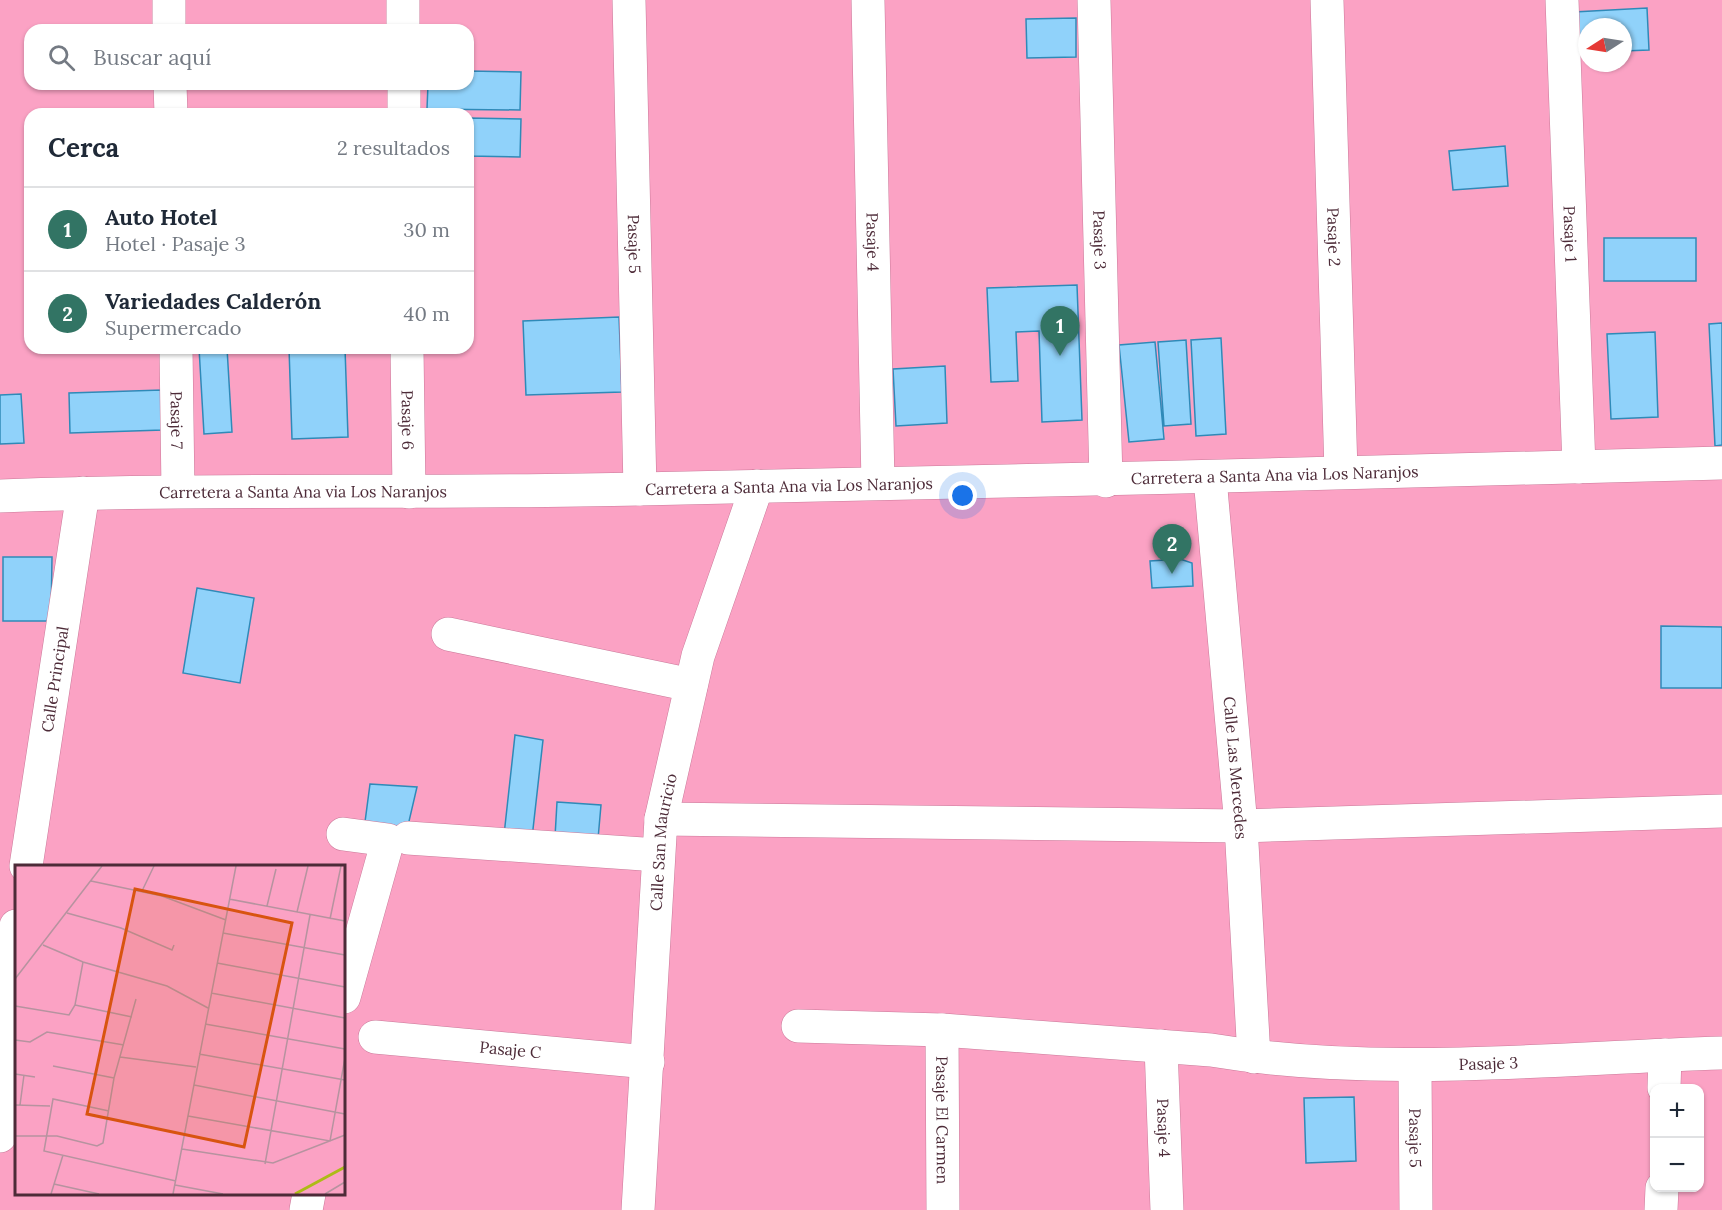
<!DOCTYPE html>
<html lang="es">
<head>
<meta charset="utf-8">
<style>
	:root { --surface:#fff; --page:#f2f2f3; --text:#1f2937; --muted:#747a83; --line:#e0e1e3; --accent:#327464 }
	body { margin:0; font-family:Lora,serif; background:var(--page); color:var(--text) }
	.controls { position:absolute; right:18px; bottom:18px; display:grid; overflow:hidden; border-radius:12px; box-shadow:0 2px 4px #0004 }
	.controls button { width:54px; height:54px; display:grid; place-items:center; padding:0; border:0; border-bottom:2px solid var(--line); background:var(--surface); color:var(--text); font:30px sans-serif }
	.compass { position:absolute; left:1578px; top:18px; width:54px; height:54px; border-radius:50%; background:var(--surface); box-shadow:0 2px 4px #0004; rotate:258deg }
	.you { position:absolute; left:963px; top:496px; width:21px; height:21px; margin:-15px; border:4px solid #fff; border-radius:50%; background:#1a73e8; box-shadow:0 0 0 9px #1a73e833 }
	.badge { display:grid; place-items:center; width:39px; height:39px; border-radius:50%; background:var(--accent); color:#fff; font-size:20px; font-weight:700 }
	.pin { position:absolute; translate:-50% -50px; filter:drop-shadow(0 2px 3px #0008) }
	.pin::after { content:''; position:absolute; top:32px; width:21px; height:18px; background:inherit; clip-path:polygon(0 0,100% 0,50% 100%) }
	.list { margin:0; padding:0; list-style:none }
	h2 { display:flex; justify-content:space-between; align-items:center; height:78px; margin:0; padding:0 24px; font-size:26px }
	h2 small { font-size:20px; font-weight:400; color:var(--muted) }
	.list li { display:grid; grid-template-columns:39px 1fr auto; gap:18px; align-items:center; box-sizing:border-box; height:84px; padding:0 24px; border-top:2px solid var(--line) }
	.list b { display:block; font-size:22px; white-space:nowrap }
	.list p { margin:0; font-size:20px; white-space:nowrap; color:var(--muted) }
	.list em { font-size:20px; font-style:normal; color:var(--muted) }
	.icon { flex:none; width:33px; height:33px; fill:none; stroke:currentColor; stroke-width:2; stroke-linecap:round; stroke-linejoin:round }
	.map { position:relative; flex:none; width:1722px; height:1210px; overflow:hidden }
	.search { position:absolute; background:var(--surface); box-shadow:0 2px 4px #0004; left:24px; top:24px; width:450px; height:66px; display:flex; align-items:center; gap:15px; box-sizing:border-box; padding:0 21px; border-radius:18px; color:var(--muted); font-size:22px }
	.panel { position:absolute; background:var(--surface); box-shadow:0 2px 4px #0004; left:24px; top:108px; width:450px; height:246px; border-radius:18px }
	.map>svg:first-child { display:block }
</style>
</head>
<body>
<div class="map">
<svg width="1722" height="1210" viewBox="0 0 1722 1210">
	<rect width="100%" height="100%" fill="#fcd8e4"/>
	<!-- green -->
	<path fill="#fba2c4" fill-rule="evenodd" d="M 0,0 L 1722,0 L 1722,1210 L 0,1210 ZM 1587,27 L 1623,27 L 1623,63 L 1587,63 ZM 30,30 L 468,30 L 468,84 L 30,84 ZM 30,114 L 468,114 L 468,348 L 30,348 ZM 16,866 L 344,866 L 344,1194 L 16,1194 ZM 1654,1088 L 1700,1088 L 1700,1188 L 1654,1188 Z"/>
	<!-- building -->
	<path fill="#90d2fa" stroke="#2f8ab8" stroke-width="1.5" d="M 1647,8 L 1649,50 L 1623,51 L 1623,27 L 1587,27 L 1587,53 L 1576,53 L 1574,12 Z
		M 1076,18 L 1076,57 L 1027,58 L 1026,19 Z
		M 468,71 L 521,72 L 520,110 L 427,109 L 428,84 L 468,84 Z
		M 468,118 L 521,119 L 520,157 L 468,156 Z
		M 1505,146 L 1508,186 L 1453,190 L 1449,151 Z
		M 1604,238 L 1696,238 L 1696,281 L 1604,281 Z
		M 1077,285 L 1082,420 L 1042,422 L 1039,331 L 1016,332 L 1018,381 L 991,382 L 987,288 Z
		M 619,317 L 622,392 L 526,395 L 523,321 Z
		M 1722,323 L 1722,445 L 1715,446 L 1709,324 Z
		M 1655,332 L 1658,417 L 1611,419 L 1607,334 Z
		M 1221,338 L 1226,434 L 1196,436 L 1191,340 Z
		M 1186,340 L 1191,424 L 1164,426 L 1158,342 Z
		M 1155,342 L 1164,439 L 1129,442 L 1119,345 Z
		M 199,348 L 227,348 L 232,432 L 204,434 Z
		M 289,348 L 345,348 L 348,437 L 292,439 Z
		M 945,366 L 947,423 L 896,426 L 893,369 Z
		M 162,390 L 163,430 L 70,433 L 69,393 Z
		M 21,394 L 24,443 L 0,444 L 0,395 Z
		M 3,557 L 52,557 L 51,621 L 3,621 Z
		M 1180,559 L 1192,563 L 1193,586 L 1152,588 L 1150,561 Z
		M 197,588 L 254,598 L 240,683 L 183,673 Z
		M 1661,626 L 1722,627 L 1722,688 L 1661,688 Z
		M 515,735 L 543,740 L 532,838 L 504,835 Z
		M 370,784 L 417,787 L 407,830 L 365,822 Z
		M 557,802 L 601,805 L 598,839 L 555,837 Z
		M 1354,1097 L 1356,1161 L 1306,1163 L 1304,1098 Z"/>
	<g fill="none" stroke-linecap="round" stroke-linejoin="round">
		<!-- minor casing -->
		<g stroke="#ca7899" stroke-width="34">
			<g id="minor">
				<path d="M 169,0 L 169,30"/>
				<path d="M 403,0 L 403,30"/>
				<path id="s1" d="M 629,0 L 640,489"/>
				<path id="s2" d="M 868,0 L 878,483"/>
				<path id="s3" d="M 1094,0 L 1106,481"/>
				<path id="s4" d="M 1327,0 L 1341,472"/>
				<path id="s5" d="M 1562,0 L 1579,467"/>
				<path d="M 170,84 L 171,114"/>
				<path d="M 404,84 L 404,114"/>
				<path id="s6" d="M 176,348 L 178,491"/>
				<path id="s7" d="M 407,348 L 409,492"/>
				<path id="s8" d="M 1210,478 L 1241,826 L 1254,1057"/>
				<path d="M 448,634 L 691,685"/>
				<path d="M 661,819 L 1241,826 L 1722,811"/>
				<path d="M 343,834 L 388,840 L 344,997"/>
				<path d="M 408,838 L 658,855"/>
				<path id="s9" d="M 26,866 L 83,493"/>
				<path id="s10" d="M 798,1026 L 942,1030 L 1211,1050 C 1379,1078 1552,1058 1722,1053"/>
				<path id="s11" d="M 942,1030 L 943,1210"/>
				<path id="s12" d="M 375,1037 L 648,1062"/>
				<path id="s13" d="M 1161,1046 L 1167,1210"/>
				<path id="s14" d="M 1415,1066 L 1416,1210"/>
				<path d="M 1664,1088 L 1665,1055"/>
				<path d="M 0,1136 L 5,1001 L 16,926"/>
				<path d="M 306,1210 L 309,1194"/>
				<path id="s15" d="M 638,1210 L 661,819 L 698,656 L 757,486"/>
				<path d="M 1661,1210 L 1662,1188"/>
			</g>
		</g>
		<!-- major casing -->
		<g stroke="#ca7899" stroke-width="34">
			<g id="major">
				<path id="s16" d="M 0,496 C 213,488 427,494 640,489 C 1001,482 1361,473 1722,463"/>
			</g>
		</g>
		<!-- minor -->
		<use href="#minor" stroke="#fff" stroke-width="33"/>
		<!-- major -->
		<use href="#major" stroke="#fff" stroke-width="33"/>
	</g>
	<g text-anchor="middle" dominant-baseline="central" stroke-width="4.5" stroke-linejoin="round" paint-order="stroke">
		<!-- street labels -->
		<g font-size="16" fill="#4d2b38" stroke="#fcd8e4">
			<text stroke="none"><textPath href="#s5" startOffset="234">Pasaje 1</textPath></text>
			<text stroke="none"><textPath href="#s4" startOffset="237">Pasaje 2</textPath></text>
			<text stroke="none"><textPath href="#s3" startOffset="240">Pasaje 3</textPath></text>
			<text stroke="none"><textPath href="#s2" startOffset="242">Pasaje 4</textPath></text>
			<text stroke="none"><textPath href="#s1" startOffset="244">Pasaje 5</textPath></text>
			<text stroke="none"><textPath href="#s6" startOffset="72">Pasaje 7</textPath></text>
			<text stroke="none"><textPath href="#s7" startOffset="72">Pasaje 6</textPath></text>
			<text stroke="none"><textPath href="#s16" startOffset="1275">Carretera a Santa Ana via Los Naranjos</textPath></text>
			<text stroke="none"><textPath href="#s16" startOffset="789">Carretera a Santa Ana via Los Naranjos</textPath></text>
			<text stroke="none"><textPath href="#s16" startOffset="303">Carretera a Santa Ana via Los Naranjos</textPath></text>
			<text stroke="none"><textPath href="#s9" startOffset="189">Calle Principal</textPath></text>
			<text stroke="none"><textPath href="#s8" startOffset="291">Calle Las Mercedes</textPath></text>
			<text stroke="none"><textPath href="#s15" startOffset="369">Calle San Mauricio</textPath></text>
			<text stroke="none"><textPath href="#s12" startOffset="136">Pasaje C</textPath></text>
			<text stroke="none"><textPath href="#s10" startOffset="692">Pasaje 3</textPath></text>
			<text stroke="none"><textPath href="#s11" startOffset="90">Pasaje El Carmen</textPath></text>
			<text stroke="none"><textPath href="#s13" startOffset="82">Pasaje 4</textPath></text>
			<text stroke="none"><textPath href="#s14" startOffset="72">Pasaje 5</textPath></text>
		</g>
	</g>
	<!-- overview -->
	<g transform="translate(15 865)">
		<rect width="330" height="330" fill="#fcd8e4"/>
		<path d="M 0,1 L 330,1 L 330,329 L 0,329 Z" fill="#fba2c4"/>
		<path fill="none" stroke="#adbb16" stroke-width="3" d="M 280,329 L 330,302"/>
		<path fill="none" stroke="#b6939f" stroke-width="1.5" d="M 76,16 L 147,31 L 211,55M 127,26 L 139,1M 214,34 L 330,56M 252,41 L 261,4M 282,47 L 293,1M 52,48 L 106,63 L 157,85 L 159,80M 315,54 L 326,1M 208,68 L 330,90M 28,80 L 68,97 L 152,121 L 193,143M 202,98 L 330,122M 0,114 L 87,1M 196,128 L 330,153M 60,140 L 117,152M 0,141 L 54,150 L 60,140 L 68,97M 190,159 L 330,184M 0,175 L 15,177 L 32,167 L 109,180M 184,189 L 330,215M 105,192 L 181,202M 38,201 L 99,213M 0,209 L 20,212M 179,220 L 330,249M 0,240 L 35,241M 5,240 L 9,210M 94,246 L 38,234 L 29,286 L 161,316M 173,251 L 315,276 L 330,193M 0,271 L 42,271 L 82,281 L 88,278 L 99,213 L 121,134M 167,284 L 258,298 L 330,270M 250,299 L 295,50M 39,319 L 84,329M 160,320 L 208,329M 36,329 L 48,290M 158,329 L 221,1M 310,329 L 330,317"/>
		<path fill="#d85410" fill-opacity="0.15" stroke="#d85410" stroke-width="3" d="M 120,24 L 277,58 L 229,282 L 72,249 Z"/>
		<rect width="330" height="330" fill="none" stroke="#4d2b38" stroke-width="3"/>
	</g>
</svg>
<div class="controls">
<button>+</button>
<button>−</button>
</div>
<svg class="compass" viewBox="-18 -18 36 36"><path d="M0-13l5 13h-10z" fill="#e53935"/><path d="M0 13l5-13h-10z" fill="#747a83"/></svg>
<div class="you"></div>
<div class="pin badge" style="left:1060px;top:356px">1</div>
<div class="pin badge" style="left:1172px;top:574px">2</div>
<div class="search"><svg class="icon" aria-label="search" viewBox="0 0 24 24"><circle cx="10" cy="10" r="6"/><path d="M15 15l6 6"/></svg>Buscar aquí</div>
<section class="panel">
<h2>Cerca<small>2 resultados</small></h2>
<ul class="list">
<li><span class="badge">1</span><div><b>Auto Hotel</b><p>Hotel · Pasaje 3</p></div><em>30 m</em></li>
<li><span class="badge">2</span><div><b>Variedades Calderón</b><p>Supermercado</p></div><em>40 m</em></li>
</ul>
</section>
</div>
</body>
</html>
